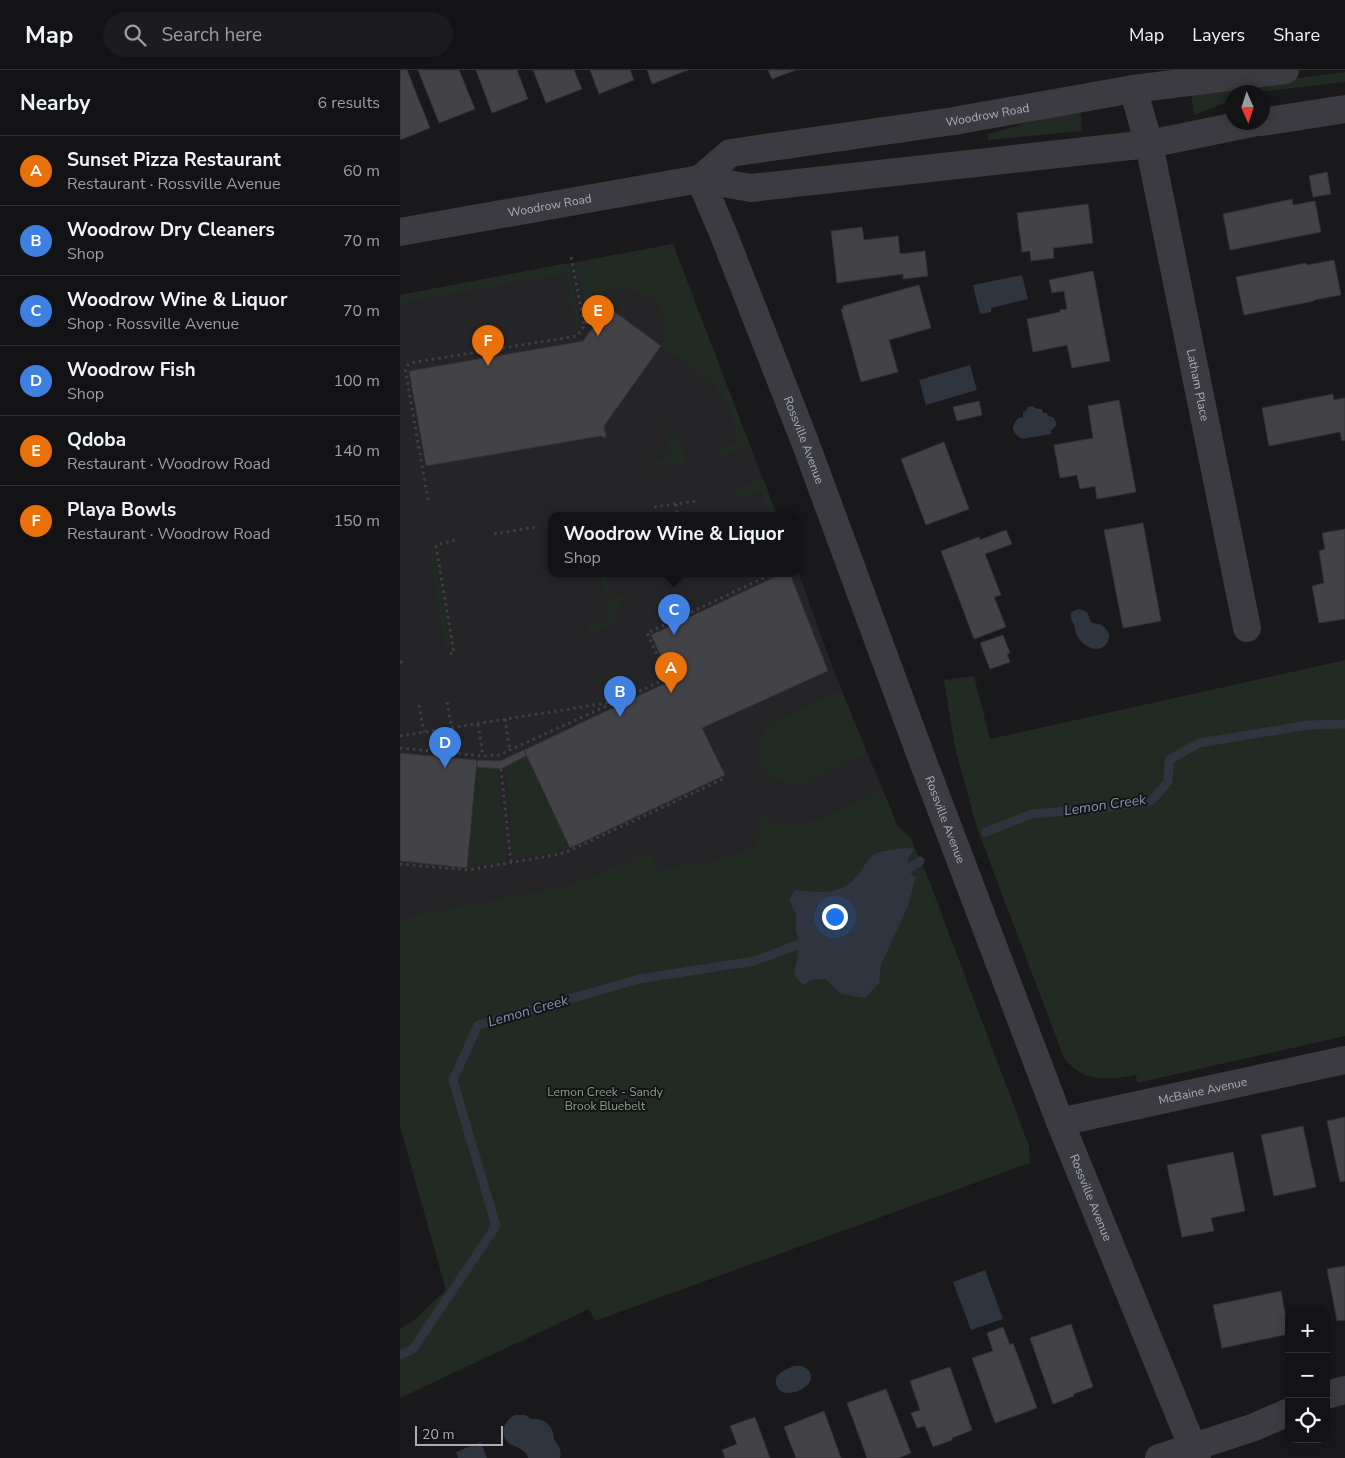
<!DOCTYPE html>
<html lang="en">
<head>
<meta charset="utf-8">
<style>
	:root { --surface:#131214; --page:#1c1b1d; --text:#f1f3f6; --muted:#9d9ea0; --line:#323234; --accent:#7c3aed }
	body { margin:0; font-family:"Nunito Sans",sans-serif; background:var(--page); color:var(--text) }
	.controls { position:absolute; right:15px; bottom:15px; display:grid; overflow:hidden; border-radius:10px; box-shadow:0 2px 12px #0003 }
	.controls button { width:45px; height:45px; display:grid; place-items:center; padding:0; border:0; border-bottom:1px solid var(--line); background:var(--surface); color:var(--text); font:25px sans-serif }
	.compass { position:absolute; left:825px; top:15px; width:45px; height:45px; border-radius:50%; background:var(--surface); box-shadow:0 2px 12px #0003; rotate:177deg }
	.scale { position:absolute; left:15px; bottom:12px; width:88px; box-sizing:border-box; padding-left:5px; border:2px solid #abadba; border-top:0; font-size:14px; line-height:18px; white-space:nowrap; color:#abadba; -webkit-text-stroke:4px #141315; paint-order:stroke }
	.you { position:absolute; left:434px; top:846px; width:18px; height:18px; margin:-12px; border:4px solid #fff; border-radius:50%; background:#1a73e8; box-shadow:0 0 0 8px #1a73e833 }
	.badge { display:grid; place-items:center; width:32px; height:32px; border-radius:50%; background:var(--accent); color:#fff; font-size:16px; font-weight:700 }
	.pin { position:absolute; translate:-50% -41px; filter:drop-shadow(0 1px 2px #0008) }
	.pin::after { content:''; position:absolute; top:26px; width:18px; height:15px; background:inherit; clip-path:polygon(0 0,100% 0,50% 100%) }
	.popup { position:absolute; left:148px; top:442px; width:252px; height:65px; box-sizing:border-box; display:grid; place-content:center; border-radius:10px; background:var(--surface); filter:drop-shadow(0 1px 4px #0005); font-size:16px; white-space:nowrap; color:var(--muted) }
	.popup b { font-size:19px; color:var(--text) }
	.popup::after { content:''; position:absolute; left:50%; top:100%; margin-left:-10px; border:10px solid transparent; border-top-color:var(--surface) }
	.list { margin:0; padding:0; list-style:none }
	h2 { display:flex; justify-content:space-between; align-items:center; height:65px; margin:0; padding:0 20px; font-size:21px }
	h2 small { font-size:16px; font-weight:400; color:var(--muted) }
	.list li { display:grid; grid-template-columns:32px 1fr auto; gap:15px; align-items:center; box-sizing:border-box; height:70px; padding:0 20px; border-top:1px solid var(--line) }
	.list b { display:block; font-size:19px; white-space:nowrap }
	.list p { margin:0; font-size:16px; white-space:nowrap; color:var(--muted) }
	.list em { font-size:16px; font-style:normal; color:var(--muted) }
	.icon { flex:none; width:28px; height:28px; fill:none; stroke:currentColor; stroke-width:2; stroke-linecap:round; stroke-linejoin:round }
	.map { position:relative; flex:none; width:945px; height:1388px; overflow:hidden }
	header { display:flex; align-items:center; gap:30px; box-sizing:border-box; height:70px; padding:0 25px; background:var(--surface); border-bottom:1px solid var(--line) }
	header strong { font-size:24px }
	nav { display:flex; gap:28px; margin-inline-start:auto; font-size:18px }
	.search { width:350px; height:45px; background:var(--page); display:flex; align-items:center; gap:12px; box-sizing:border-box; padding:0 18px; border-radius:28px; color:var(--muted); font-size:19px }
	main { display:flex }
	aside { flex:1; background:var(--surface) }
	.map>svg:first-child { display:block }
</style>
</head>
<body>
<header>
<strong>Map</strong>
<div class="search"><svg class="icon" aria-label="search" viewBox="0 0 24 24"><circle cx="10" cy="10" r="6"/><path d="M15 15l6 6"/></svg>Search here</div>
<nav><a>Map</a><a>Layers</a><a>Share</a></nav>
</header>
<main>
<aside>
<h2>Nearby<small>6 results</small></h2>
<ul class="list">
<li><span class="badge" style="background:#e8710a">A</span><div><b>Sunset Pizza Restaurant</b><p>Restaurant · Rossville Avenue</p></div><em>60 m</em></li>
<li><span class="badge" style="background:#3f7fe0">B</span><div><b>Woodrow Dry Cleaners</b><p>Shop</p></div><em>70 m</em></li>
<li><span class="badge" style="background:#3f7fe0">C</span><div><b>Woodrow Wine &amp; Liquor</b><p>Shop · Rossville Avenue</p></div><em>70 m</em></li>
<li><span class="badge" style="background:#3f7fe0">D</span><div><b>Woodrow Fish</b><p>Shop</p></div><em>100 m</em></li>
<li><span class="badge" style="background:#e8710a">E</span><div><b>Qdoba</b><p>Restaurant · Woodrow Road</p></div><em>140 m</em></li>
<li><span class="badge" style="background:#e8710a">F</span><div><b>Playa Bowls</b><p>Restaurant · Woodrow Road</p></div><em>150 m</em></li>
</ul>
</aside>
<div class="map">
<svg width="945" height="1388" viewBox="0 0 945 1388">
	<rect width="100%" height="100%" fill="#19181a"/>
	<!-- built -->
	<path fill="#252427" d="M 273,174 L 377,446 L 152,446 L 152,504 L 396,504 L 397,498 L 433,599 L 497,755 L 500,759 L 0,862 L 0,225 Z"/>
	<!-- green -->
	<path fill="#222a24" d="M 945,2 L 945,12 L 860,22 L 832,22 L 832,30 L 794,45 L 791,22 Z
		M 680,37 L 682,61 L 588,70 L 588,64 Z
		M 273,174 L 350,376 L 327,385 L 320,384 L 321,379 L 338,371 C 334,355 329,336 320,323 C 307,307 278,288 261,276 C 272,248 257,226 229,220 C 221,218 213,217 206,222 L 204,221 L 186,244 L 177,192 Z
		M 168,193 L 180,253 L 176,258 L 166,204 L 2,233 L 4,242 L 0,242 L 0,225 Z
		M 263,351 L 265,352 L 286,384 L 286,388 L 283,392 L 280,393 L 245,397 L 244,394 L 247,392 L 270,390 L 267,360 L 261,353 Z
		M 363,408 L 377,446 L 370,446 L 361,421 L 348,425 L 335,426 L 334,419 L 337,416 L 346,415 Z
		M 29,482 L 34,482 L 50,579 L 45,580 Z
		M 201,504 L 206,504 L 210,527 L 229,525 L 231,527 C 228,529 224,531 221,534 C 217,539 217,544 214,549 C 209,558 196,567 186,562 L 187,555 L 209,551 Z
		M 945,590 L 945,966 L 737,1013 L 736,1005 C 707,1010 684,1013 664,988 L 577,758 L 555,678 L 544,610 L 574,606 L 590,669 Z
		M 441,619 L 467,682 L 406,712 C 380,719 355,705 359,676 C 360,666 364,658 372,652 Z
		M 126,686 L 170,778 L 161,781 L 114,790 L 105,697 Z
		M 77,697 L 98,699 L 107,791 L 67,798 Z
		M 483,720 L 497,755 L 511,768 L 530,813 L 629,1076 L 630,1093 L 195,1251 L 189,1239 L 0,1328 L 0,1259 L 14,1250 L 46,1220 L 0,1057 L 0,848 L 167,816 L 223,794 L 249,781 L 253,785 L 255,800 L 321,790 L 323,785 C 332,783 352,783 356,772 C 358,765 357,755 357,748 L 360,745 C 365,747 369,750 374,752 C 388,756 405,753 419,749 Z"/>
	<!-- water -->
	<path fill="#2e353e" d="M 622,205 L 628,229 L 591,238 L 591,242 L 581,244 L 579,240 L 573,215 Z
		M 570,295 L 577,320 L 526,335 L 519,310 Z
		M 632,336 L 638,339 L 642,339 L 643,343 L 647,343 L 648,346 L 653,347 L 656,352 L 656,356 L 651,361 L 651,364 L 622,369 C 612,363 610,358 618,348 L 623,347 L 623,342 L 625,342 L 628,337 Z
		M 680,539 L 687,542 L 691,552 C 696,554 702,554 705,558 C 714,566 707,579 696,579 C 688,579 678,570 676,563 C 675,561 675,558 674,555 C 670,547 667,541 680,539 Z
		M 506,778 L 515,779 C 506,787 506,797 513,806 L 516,807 L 508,836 L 481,895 L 479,913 L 465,928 L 441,924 L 426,909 L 414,909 L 403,915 L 394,905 L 400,874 L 396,860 L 396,844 L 389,830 L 394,820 C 420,822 440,827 458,805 C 463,799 467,790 472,786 C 481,779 496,780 506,778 Z
		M 585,1200 L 603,1249 L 571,1260 L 553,1212 Z
		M 394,1296 L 402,1296 C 407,1298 411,1301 411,1307 C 411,1318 391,1326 383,1322 C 375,1319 373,1308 380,1303 C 383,1300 390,1298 394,1296 Z
		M 115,1345 L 125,1345 L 131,1349 C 145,1347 154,1357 154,1370 C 159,1375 162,1381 160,1388 L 128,1388 C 126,1379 117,1378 110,1374 C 98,1365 104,1350 115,1345 Z
		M 81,1372 L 87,1388 L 58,1388 L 56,1382 Z"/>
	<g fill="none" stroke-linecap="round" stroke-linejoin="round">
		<!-- stream -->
		<path stroke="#2e353e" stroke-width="9" d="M 586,762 L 632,744 L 703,738 L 751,731 L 768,712 L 769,690 L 799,673 L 909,655 L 945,654
			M 498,805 L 520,791
			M 0,1285 L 13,1279 L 96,1156 L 53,1010 L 78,955 L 239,909 L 354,891 L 400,874 L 410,868"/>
	</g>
	<!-- building -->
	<path fill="#434247" stroke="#333236" d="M 0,0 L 7,0 L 30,58 L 0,70 Z
		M 18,0 L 59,0 L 75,39 L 39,53 Z
		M 76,0 L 117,0 L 128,29 L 92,43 Z
		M 133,0 L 174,0 L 182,19 L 146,33 Z
		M 190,0 L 230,0 L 234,10 L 199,24 Z
		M 247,0 L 288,0 L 252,14 Z
		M 368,0 L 396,0 L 372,9 Z
		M 927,102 L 931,124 L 913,127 L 909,106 Z
		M 892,129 L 893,135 L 915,131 L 921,162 L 830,180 L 823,144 Z
		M 688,134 L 693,173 L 653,178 L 654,188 L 631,191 L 630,181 L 622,182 L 617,143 Z
		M 462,157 L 464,170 L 498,166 L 500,184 L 525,181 L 528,206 L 503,209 L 503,204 L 437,213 L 431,161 Z
		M 934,190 L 941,225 L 914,230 L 914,231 L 844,245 L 836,207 L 906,193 L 907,195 Z
		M 693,201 L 710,291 L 672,298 L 667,275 L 633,282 L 627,249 L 660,242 L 660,240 L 667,239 L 664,221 L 652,223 L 649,210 Z
		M 519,215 L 531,258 L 489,270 L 498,302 L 461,312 L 441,239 L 443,239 L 443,236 Z
		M 207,238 L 211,239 L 261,276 L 204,356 L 206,368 L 201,366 L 26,396 L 9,301 L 183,271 Z
		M 933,324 L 934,330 L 945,328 L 945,370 L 942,371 L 940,362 L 869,376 L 862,338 Z
		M 719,330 L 736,422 L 697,429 L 695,416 L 680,419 L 677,405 L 660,408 L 654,375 L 693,368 L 688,336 Z
		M 579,331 L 582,345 L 557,351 L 553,337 Z
		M 544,372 L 569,439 L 526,455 L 501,389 Z
		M 743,453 L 761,551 L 723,558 L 704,460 Z
		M 945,459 L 945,549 L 919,553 L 912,516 L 924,513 L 919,481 L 925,479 L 922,463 Z
		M 606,460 L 612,474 L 585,484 L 601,525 L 594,527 L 606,557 L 574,569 L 541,481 L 579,467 L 580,470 Z
		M 381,504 L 390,504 L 428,601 L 302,658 L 325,705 L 170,778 L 124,680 L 272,610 L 251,565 Z
		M 603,565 L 610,583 L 607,584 L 610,592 L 590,599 L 580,573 Z
		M 124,680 L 126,686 L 101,699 L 77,697 L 77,690 L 100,691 Z
		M 0,683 L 77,690 L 67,798 L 0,791 Z
		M 945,1047 L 945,1111 L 940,1112 L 927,1051 Z
		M 903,1056 L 916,1117 L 874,1126 L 861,1065 Z
		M 833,1082 L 845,1141 L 811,1148 L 814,1161 L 782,1167 L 767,1095 Z
		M 945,1196 L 945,1250 L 937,1251 L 927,1199 Z
		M 881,1221 L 889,1264 L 822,1278 L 813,1235 Z
		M 671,1254 L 693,1317 L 673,1324 L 674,1326 L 653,1334 L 630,1268 Z
		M 603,1257 L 610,1275 L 613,1273 L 637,1338 L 595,1353 L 572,1288 L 593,1281 L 587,1263 Z
		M 550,1297 L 572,1360 L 552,1368 L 552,1370 L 533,1377 L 525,1356 L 517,1358 L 511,1343 L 520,1340 L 510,1311 Z
		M 486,1319 L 511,1383 L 499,1388 L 467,1388 L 447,1333 Z
		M 424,1341 L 441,1388 L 396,1388 L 384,1357 Z
		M 355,1347 L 370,1388 L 325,1388 L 322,1380 L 337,1374 L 330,1356 Z"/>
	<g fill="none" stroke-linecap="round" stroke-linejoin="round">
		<!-- path -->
		<path stroke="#3f4046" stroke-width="3" stroke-dasharray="2.5 4" stroke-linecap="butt" d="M 171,187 L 184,254
			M 28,430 L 6,304 C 5,299 6,296 10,293 L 177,266 L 204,227
			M 276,434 L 278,446
			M 254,437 L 298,431
			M 200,446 L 217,443
			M 94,464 L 136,457
			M 396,492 L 402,490
			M 50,584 L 54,583 L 36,476 L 39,474 L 55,470
			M 0,592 L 4,592
			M 47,632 L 52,658
			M 19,635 L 24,662
			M 105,649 L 110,681
			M 78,654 L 83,686
			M 0,666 L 213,632
			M 0,678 L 83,686 L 99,685 L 268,608 L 247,563 L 372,504
			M 101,699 L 111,793
			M 0,794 L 68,800 L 160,784 L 169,781 L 323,709"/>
		<!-- minor -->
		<g stroke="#3b3b41" stroke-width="28">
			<path id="s1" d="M 749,74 L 847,558"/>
			<path id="s2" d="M 660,1052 L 945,990"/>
			<path d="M 926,1325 L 945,1320"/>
			<path d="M 759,1388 L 852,1358 L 889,1342"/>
		</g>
		<!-- tertiary -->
		<g stroke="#3b3b41" stroke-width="28">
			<path d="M 733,19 L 749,74"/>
			<path d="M 862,52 L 945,39"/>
			<path id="s3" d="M 300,109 L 323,163 L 405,372 L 522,689 L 660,1052 L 797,1388"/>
			<path id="s4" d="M 300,109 L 330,83 L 554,51 L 733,19 L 885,0"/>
			<path id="s5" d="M 0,162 L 300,109 L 351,118 L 749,74 L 857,52"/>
		</g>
	</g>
	<g text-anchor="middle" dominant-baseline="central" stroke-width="4" stroke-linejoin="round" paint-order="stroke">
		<!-- street labels -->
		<g font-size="12" fill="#abadba" stroke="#141315">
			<text stroke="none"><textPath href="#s4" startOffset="300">Woodrow Road</textPath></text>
			<text stroke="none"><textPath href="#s5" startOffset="152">Woodrow Road</textPath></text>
			<text stroke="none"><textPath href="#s1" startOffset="246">Latham Place</textPath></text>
			<text stroke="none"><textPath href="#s3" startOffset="281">Rossville Avenue</textPath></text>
			<text stroke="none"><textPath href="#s3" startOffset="686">Rossville Avenue</textPath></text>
			<text stroke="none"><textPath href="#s2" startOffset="146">McBaine Avenue</textPath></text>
			<text stroke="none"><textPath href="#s3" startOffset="1091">Rossville Avenue</textPath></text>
		</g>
		<!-- park labels -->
		<g font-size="12" fill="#83a48a" stroke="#141315">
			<text x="205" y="1022">Lemon Creek - Sandy<tspan x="205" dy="14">Brook Bluebelt</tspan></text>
		</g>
		<!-- water labels -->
		<g font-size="14" font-style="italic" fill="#8395b3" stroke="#141315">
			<text transform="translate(705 735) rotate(-8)">Lemon Creek</text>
			<text transform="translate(128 941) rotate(-16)">Lemon Creek</text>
		</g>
	</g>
</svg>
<div class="controls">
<button>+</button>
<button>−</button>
<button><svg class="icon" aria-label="locate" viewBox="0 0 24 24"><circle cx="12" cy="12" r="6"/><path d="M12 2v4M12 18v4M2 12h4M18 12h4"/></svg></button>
</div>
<svg class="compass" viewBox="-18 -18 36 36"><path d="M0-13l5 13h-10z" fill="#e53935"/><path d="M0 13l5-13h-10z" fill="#9d9ea0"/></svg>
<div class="scale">20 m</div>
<div class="you"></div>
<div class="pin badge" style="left:271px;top:623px;background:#e8710a">A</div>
<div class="pin badge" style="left:220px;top:647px;background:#3f7fe0">B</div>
<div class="pin badge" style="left:274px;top:565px;background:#3f7fe0">C</div>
<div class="popup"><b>Woodrow Wine &amp; Liquor</b>Shop</div>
<div class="pin badge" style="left:45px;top:698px;background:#3f7fe0">D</div>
<div class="pin badge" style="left:198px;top:266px;background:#e8710a">E</div>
<div class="pin badge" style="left:88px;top:296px;background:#e8710a">F</div>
</div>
</main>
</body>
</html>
